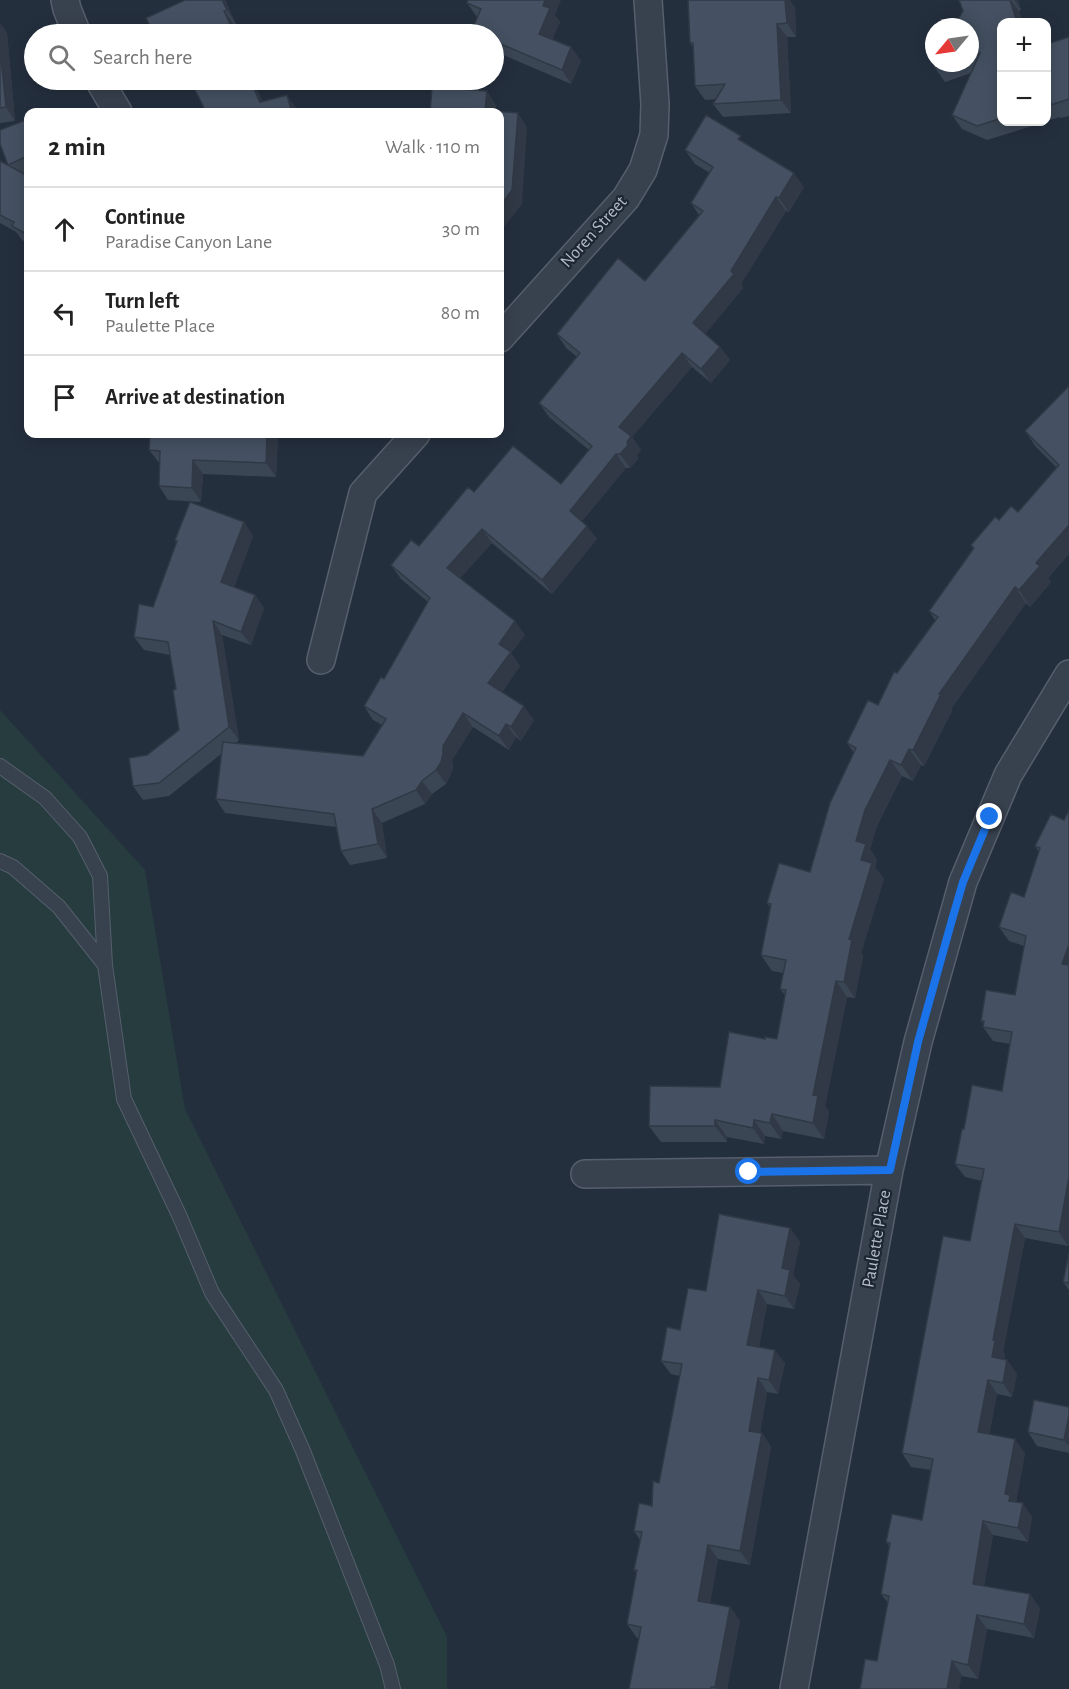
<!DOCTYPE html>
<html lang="en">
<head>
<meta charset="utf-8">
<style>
	:root { --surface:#fff; --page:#f6f6f6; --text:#222; --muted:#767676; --line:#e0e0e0 }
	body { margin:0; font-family:"Alegreya Sans",sans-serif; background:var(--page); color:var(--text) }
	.controls { position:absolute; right:18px; top:18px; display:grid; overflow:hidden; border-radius:12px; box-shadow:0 3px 15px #0003 }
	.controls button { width:54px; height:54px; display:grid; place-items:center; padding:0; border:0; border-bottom:2px solid var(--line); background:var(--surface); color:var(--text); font:30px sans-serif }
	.compass { position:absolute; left:925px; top:18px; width:54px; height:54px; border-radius:50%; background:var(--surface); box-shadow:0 3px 15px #0003; rotate:241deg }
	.stop { position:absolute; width:18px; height:18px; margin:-14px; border:4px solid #1a73e8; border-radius:50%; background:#fff }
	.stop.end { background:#1a73e8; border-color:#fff; box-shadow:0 2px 6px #0008 }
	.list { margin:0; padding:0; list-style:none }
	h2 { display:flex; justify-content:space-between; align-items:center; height:78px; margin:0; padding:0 24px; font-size:26px }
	h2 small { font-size:20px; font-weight:400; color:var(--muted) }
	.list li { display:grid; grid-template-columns:39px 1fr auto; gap:18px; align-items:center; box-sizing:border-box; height:84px; padding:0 24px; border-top:2px solid var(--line) }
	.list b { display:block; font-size:22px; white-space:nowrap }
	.list p { margin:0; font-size:20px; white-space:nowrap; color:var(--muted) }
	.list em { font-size:20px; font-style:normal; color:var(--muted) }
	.icon { flex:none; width:33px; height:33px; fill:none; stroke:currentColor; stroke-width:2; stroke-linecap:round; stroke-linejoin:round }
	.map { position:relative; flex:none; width:1069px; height:1689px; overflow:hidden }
	.search { position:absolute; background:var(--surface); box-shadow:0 3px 15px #0003; left:24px; top:24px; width:480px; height:66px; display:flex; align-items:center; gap:15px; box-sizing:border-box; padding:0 21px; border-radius:33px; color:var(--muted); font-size:22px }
	.panel { position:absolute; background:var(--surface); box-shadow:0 3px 15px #0003; left:24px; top:108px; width:480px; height:330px; border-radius:12px }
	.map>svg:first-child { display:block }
</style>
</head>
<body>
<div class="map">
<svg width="1069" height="1689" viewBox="0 0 1069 1689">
	<rect width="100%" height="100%" fill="#242f3e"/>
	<!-- green -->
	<path fill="#263c3f" d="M 0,710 L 145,870 L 185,1109 L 447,1637 L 447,1689 L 0,1689 Z"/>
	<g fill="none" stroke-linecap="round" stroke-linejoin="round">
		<!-- service casing -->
		<g stroke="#565f6c" stroke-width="16">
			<path id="service" d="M 0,766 L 45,798 L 80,837 L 100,876 L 105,965
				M 0,861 L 13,867 L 59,907 L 105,965 L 124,1099 L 180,1217 L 212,1293 L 276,1390 L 303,1451 L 387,1665 L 393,1689"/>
		</g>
		<!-- minor casing -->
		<g stroke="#565f6c" stroke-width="30">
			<path id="minor" d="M 65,0 L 67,9 L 77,34
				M 99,80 L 118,112
				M 500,338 L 626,198 L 643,170 L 654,135 L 655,104 L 648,0
				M 321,660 L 363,493 L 416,434
				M 585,1174 L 889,1170
				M 794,1689 L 889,1170 L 918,1042 L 963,882 L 1008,775 L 1069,674"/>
		</g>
		<!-- service -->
		<use href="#service" stroke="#38414e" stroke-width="14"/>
		<!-- minor -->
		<use href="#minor" stroke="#38414e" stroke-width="27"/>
	</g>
	<!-- wall -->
	<path fill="#3b4654" d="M 185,0 L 225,0 L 236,24 L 234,25 Z
		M 959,0 L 1018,0 L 1021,10 L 1019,11 L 1023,22 L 1002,22 L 1002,122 L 1045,122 L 987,140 L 962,129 L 952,115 L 971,73 L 945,82 L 935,68 L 934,63 L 970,63 L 970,27 L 963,11 Z
		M 467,3 L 555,15 L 560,22 L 552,39 L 571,47 L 581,61 L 571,84 L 494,51 L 494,34 L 473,34 L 471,32 L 477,17 Z
		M 795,7 L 796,37 L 787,37 L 791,113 L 723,117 L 713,104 L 716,99 L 705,100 L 695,86 L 693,47 L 690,43 Z
		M 0,23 L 7,33 L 15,121 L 0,123 Z
		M 1069,37 L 1069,116 L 1061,118 L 1060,117 L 1047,121 L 1047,44 Z
		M 28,119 L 28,174 L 26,175 L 28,176 L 28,244 L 22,240 L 16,232 L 0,223 L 0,161 L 8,165 L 0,144 Z
		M 746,143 L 804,187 L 789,212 L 786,211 L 741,284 L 743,288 L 705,334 L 720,347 L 730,360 L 711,383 L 692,367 L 632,437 L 641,450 L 637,455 L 638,459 L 630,468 L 626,468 L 582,521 L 597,539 L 552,594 L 492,543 L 460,578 L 525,635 L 511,653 L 520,666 L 502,692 L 534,720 L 521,741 L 516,737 L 509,750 L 473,727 L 452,760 L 453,768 L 450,776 L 446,784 L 432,794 L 425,804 L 382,823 L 387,858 L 350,865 L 341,851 L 336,827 L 225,813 L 216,799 L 221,754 L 169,796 L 143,800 L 133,786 L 147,755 L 179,730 L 176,689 L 170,655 L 144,650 L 134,637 L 153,607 L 177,542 L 175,540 L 244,522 L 253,536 L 234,587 L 255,595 L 264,608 L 251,645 L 222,635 L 239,740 L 235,744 L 363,756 L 382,725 L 373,720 L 364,706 L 384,679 L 428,602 L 401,579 L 391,565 L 419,546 L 474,492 L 561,484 L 589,450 L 549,417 L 539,403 L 577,357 L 566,348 L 557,334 L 645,281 L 699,215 L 691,203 L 710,173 L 695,164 L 685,150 Z
		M 1069,386 L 1069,554 L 1048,578 L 1051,582 L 1030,607 L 1026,603 L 951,709 L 952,711 L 924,766 L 921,765 L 913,781 L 902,776 L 877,826 L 870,849 L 877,860 L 875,867 L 884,879 L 861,953 L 863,956 L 855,998 L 847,997 L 825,1106 L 829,1112 L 824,1139 L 783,1131 L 781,1139 L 765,1136 L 764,1144 L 727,1137 L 727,1142 L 661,1142 L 649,1126 L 720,1087 L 765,1039 L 777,1039 L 785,995 L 780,989 L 783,973 L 772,971 L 761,955 L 770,907 L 767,903 L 810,872 L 854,753 L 847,743 L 878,705 L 897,673 L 935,620 L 929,611 L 973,549 L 971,545 L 999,520 L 1018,512 L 1057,468 L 1036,447 L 1025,431 Z
		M 150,434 L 278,434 L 276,477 L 203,474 L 201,502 L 168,500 L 159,486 L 160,464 L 149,450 Z
		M 1069,810 L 1069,1242 L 1068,1246 L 1025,1238 L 1003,1352 L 1005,1355 L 1004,1359 L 1007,1360 L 1017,1374 L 1012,1397 L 997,1394 L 989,1435 L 1025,1453 L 1016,1502 L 1032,1517 L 1028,1542 L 993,1535 L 984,1586 L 1040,1608 L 1034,1638 L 987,1629 L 978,1679 L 877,1661 L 888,1603 L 881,1594 L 890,1547 L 886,1542 L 922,1520 L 931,1470 L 911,1467 L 902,1453 L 970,1241 L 982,1181 L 965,1177 L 955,1164 L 964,1129 L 1002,1091 L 1010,1044 L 993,1041 L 983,1027 L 984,1024 L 981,1021 L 1015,995 L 1024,946 L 1009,941 L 999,927 L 1024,897 L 1039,852 L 1035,846 L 1064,820 Z
		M 790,1228 L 800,1242 L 793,1275 L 800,1284 L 794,1309 L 767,1304 L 759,1347 L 785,1363 L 778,1394 L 767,1392 L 760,1433 L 762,1433 L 771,1447 L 750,1565 L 718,1559 L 710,1603 L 730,1607 L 740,1621 L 727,1689 L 629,1689 L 639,1638 L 637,1638 L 627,1624 L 637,1573 L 634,1570 L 640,1540 L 634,1531 L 652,1506 L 659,1483 L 680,1376 L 671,1374 L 661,1361 L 680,1330 L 706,1291 Z
		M 1069,1253 L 1069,1290 L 1063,1282 Z
		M 1069,1407 L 1069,1453 L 1037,1446 L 1028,1432 Z"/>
	<!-- shaded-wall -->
	<path fill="#303945" d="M 222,0 L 225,0 L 236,24 L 227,10 Z
		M 545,0 L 561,0 L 555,15 L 560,22 L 549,48 L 539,34 L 543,6 Z
		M 785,0 L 790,0 L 795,7 L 796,37 L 787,23 Z
		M 1010,0 L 1011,0 L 1019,11 L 1023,22 L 1017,22 Z
		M 1014,0 L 1018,0 L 1021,10 Z
		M 224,11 L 234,25 L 238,34 L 235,34 Z
		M 0,23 L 7,33 L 15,121 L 6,107 L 0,48 Z
		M 777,24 L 787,37 L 791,113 L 781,100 Z
		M 571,47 L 581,61 L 571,84 L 562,70 Z
		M 250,80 L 253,80 L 268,112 L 260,102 Z
		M 487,91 L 496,105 L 496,112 L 485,110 Z
		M 287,95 L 296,108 L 297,112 L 292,112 Z
		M 518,113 L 527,127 L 522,204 L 504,227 L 500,221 L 500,206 Z
		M 794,173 L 804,187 L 789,212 L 779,198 Z
		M 776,197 L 786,211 L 741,284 L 743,288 L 703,337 L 693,323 L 731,271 Z
		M 720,347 L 730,360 L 711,383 L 701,369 Z
		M 682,353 L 692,367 L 632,437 L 641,450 L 637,455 L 638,459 L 630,468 L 620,454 L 619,427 Z
		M 267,434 L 278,434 L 276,477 L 266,463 Z
		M 616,454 L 626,468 L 579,524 L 570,511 Z
		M 193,460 L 203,474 L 201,502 L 192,488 Z
		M 244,522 L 253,536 L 231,596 L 221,582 Z
		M 1069,525 L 1069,554 L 1048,578 L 1051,582 L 1030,607 L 1019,590 L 1036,563 Z
		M 587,526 L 597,539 L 552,594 L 542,580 Z
		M 482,529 L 492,543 L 457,582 L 447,568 Z
		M 1015,587 L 1026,603 L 951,709 L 952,711 L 924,766 L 913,750 L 939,694 Z
		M 255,595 L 264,608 L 251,645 L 241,632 Z
		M 213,621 L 222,635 L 239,740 L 229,727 Z
		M 515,621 L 525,635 L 511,653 L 520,666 L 498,697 L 488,683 L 499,644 Z
		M 524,706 L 534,720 L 521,741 L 511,727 Z
		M 463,713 L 473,727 L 452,760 L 453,768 L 450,776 L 446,784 L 436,770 L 443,746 Z
		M 506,724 L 516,737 L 509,750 L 499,736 Z
		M 909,749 L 921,765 L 913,781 L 901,765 Z
		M 890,760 L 902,776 L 877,826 L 870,849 L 877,860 L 875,867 L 884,879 L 861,953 L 863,956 L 855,998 L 844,982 L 849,939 L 856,841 L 865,810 Z
		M 422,781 L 432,794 L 425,804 L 416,790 Z
		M 372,809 L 382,823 L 387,858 L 378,844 Z
		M 1069,945 L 1069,974 L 1062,964 Z
		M 836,981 L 847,997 L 825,1106 L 829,1112 L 824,1139 L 813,1123 L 813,1095 Z
		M 772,1114 L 783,1131 L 781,1139 L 770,1123 Z
		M 715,1120 L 727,1137 L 727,1142 L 715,1126 Z
		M 754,1120 L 765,1136 L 764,1144 L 753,1128 Z
		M 1069,1177 L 1069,1242 L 1068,1246 L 1059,1232 Z
		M 1015,1224 L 1025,1238 L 1003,1352 L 1005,1355 L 1002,1371 L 992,1357 L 993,1340 Z
		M 790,1228 L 800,1242 L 793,1275 L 800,1284 L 794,1309 L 785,1296 L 782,1268 Z
		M 758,1290 L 767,1304 L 757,1359 L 747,1345 Z
		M 775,1350 L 785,1363 L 778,1394 L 769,1380 Z
		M 1007,1360 L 1017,1374 L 1012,1397 L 1003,1383 Z
		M 758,1378 L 767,1392 L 758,1445 L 749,1431 Z
		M 988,1380 L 997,1394 L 987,1446 L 978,1432 Z
		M 1069,1415 L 1069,1446 L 1064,1440 Z
		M 762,1433 L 771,1447 L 750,1565 L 740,1551 Z
		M 1015,1439 L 1025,1453 L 1016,1503 L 1019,1515 L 1005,1494 Z
		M 1023,1503 L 1032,1517 L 1028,1542 L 1018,1528 Z
		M 983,1521 L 993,1535 L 982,1597 L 973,1584 Z
		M 708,1545 L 718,1559 L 708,1615 L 698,1601 Z
		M 1030,1594 L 1040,1608 L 1034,1638 L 1024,1624 Z
		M 730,1607 L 740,1621 L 727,1689 L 717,1689 L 715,1687 Z
		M 977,1615 L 987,1629 L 978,1679 L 968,1665 Z
		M 952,1661 L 962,1675 L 959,1689 L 947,1689 Z"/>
	<!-- building -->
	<path fill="#455162" stroke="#303945" stroke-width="1.5" d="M 185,0 L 222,0 L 227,10 L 224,11 L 235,34 L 154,34 L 146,18 Z
		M 468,0 L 545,0 L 543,6 L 550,8 L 539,34 L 571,47 L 562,70 L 494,41 L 494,34 L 477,34 L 471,32 L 481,9 L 467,3 Z
		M 688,0 L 785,0 L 787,23 L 777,24 L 781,100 L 713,104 L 725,84 L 695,86 L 693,43 L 690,43 Z
		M 959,0 L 1010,0 L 1017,22 L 1002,22 L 1002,118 L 977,126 L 952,115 L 980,53 L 970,56 L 970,27 L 953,27 L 963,11 Z
		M 934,37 L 934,63 L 951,63 L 935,68 L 926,40 Z
		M 1069,37 L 1069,99 L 1051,105 L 1051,103 L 1047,104 L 1047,44 Z
		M 0,48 L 6,107 L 0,108 Z
		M 190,80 L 250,80 L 260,102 L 287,95 L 292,112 L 206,112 Z
		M 432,87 L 487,91 L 485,110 L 518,113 L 512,190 L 500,206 L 500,112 L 430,112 Z
		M 706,115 L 741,136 L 738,139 L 794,173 L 779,198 L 776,197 L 731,271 L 734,274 L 693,323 L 720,347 L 701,369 L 682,353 L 619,427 L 631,436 L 627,442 L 628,445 L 620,454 L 616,454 L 570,511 L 587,526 L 542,580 L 482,529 L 447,568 L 515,621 L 499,644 L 511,652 L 488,683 L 524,706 L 511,727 L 506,724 L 499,736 L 463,713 L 443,746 L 443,754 L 441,762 L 436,770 L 422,781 L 416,790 L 372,809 L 378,844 L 341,851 L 334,814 L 216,799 L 223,742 L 363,756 L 386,719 L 364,706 L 381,677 L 384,679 L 430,598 L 391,565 L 411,540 L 419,546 L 468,487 L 474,492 L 513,446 L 561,484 L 592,446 L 539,403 L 580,353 L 557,334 L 618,258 L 645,281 L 703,211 L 691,203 L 713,167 L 685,150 Z
		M 28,119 L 28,156 L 8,165 L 0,144 L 0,130 Z
		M 0,161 L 28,176 L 28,235 L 12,226 L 14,222 L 0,215 Z
		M 1069,386 L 1069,525 L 1036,563 L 1040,566 L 1019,590 L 1015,587 L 939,694 L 941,694 L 913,750 L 909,749 L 901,765 L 890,760 L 865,810 L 856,841 L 866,844 L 861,860 L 872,863 L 849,939 L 852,940 L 844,982 L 836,981 L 813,1095 L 818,1096 L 813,1123 L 772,1114 L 770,1123 L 754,1120 L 753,1128 L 715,1120 L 715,1126 L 649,1126 L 650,1086 L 720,1087 L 729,1032 L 765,1039 L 765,1037 L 777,1039 L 786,990 L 780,989 L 786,960 L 761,955 L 771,904 L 767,903 L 779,863 L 810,872 L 830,803 L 856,748 L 847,743 L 868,700 L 878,705 L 894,672 L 897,673 L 938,617 L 929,611 L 974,548 L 971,545 L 995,517 L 999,520 L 1011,506 L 1018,512 L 1059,465 L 1025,431 Z
		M 150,434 L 267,434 L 266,463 L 193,460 L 192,488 L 159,486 L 160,451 L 149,450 Z
		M 190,502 L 244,522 L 221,582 L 255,595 L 241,632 L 213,621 L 229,727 L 159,783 L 133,786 L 129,758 L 147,755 L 179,730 L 173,690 L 176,689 L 168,642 L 134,637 L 139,604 L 153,607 L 177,541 L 175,540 Z
		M 1069,810 L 1069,945 L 1062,964 L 1069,965 L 1069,1177 L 1059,1232 L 1015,1224 L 993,1340 L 995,1341 L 992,1357 L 1007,1360 L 1003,1383 L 988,1380 L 978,1432 L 1015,1439 L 1005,1494 L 1010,1495 L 1009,1501 L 1023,1503 L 1018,1528 L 983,1521 L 973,1584 L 1030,1594 L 1024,1624 L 977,1615 L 968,1665 L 952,1661 L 947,1689 L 860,1689 L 865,1659 L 877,1661 L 889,1596 L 881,1594 L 890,1543 L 886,1542 L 892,1514 L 922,1520 L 933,1459 L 902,1453 L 943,1236 L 970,1241 L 984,1169 L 955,1164 L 962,1129 L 964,1129 L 972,1085 L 1002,1091 L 1012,1032 L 983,1027 L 984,1021 L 981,1021 L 986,990 L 1015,995 L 1026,936 L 999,927 L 1011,892 L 1024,897 L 1040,848 L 1035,846 L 1051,814 L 1064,820 Z
		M 719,1214 L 790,1228 L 782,1268 L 790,1270 L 785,1296 L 758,1290 L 747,1345 L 775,1350 L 769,1380 L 758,1378 L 749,1431 L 762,1433 L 740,1551 L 708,1545 L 698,1601 L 730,1607 L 715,1687 L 711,1687 L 711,1689 L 629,1689 L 641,1627 L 627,1624 L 637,1570 L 634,1570 L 642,1532 L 634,1531 L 639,1503 L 652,1506 L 653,1481 L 659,1483 L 682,1364 L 661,1361 L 667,1327 L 680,1330 L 688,1288 L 706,1291 Z
		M 1069,1253 L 1069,1283 L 1063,1282 Z
		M 1034,1400 L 1069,1407 L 1069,1415 L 1064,1440 L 1028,1432 Z"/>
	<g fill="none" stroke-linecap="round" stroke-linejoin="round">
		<!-- route -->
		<path stroke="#1a73e8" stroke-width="8" d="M 749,1172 L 890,1170 L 918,1042 L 950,927 L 963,882 L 990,817"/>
	</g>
	<g text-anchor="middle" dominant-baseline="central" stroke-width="4.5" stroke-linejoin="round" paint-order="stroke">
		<!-- street labels -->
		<g font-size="18" fill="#b4bcc9" stroke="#1d2633">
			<text transform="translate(594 232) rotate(-48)">Noren Street</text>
			<text transform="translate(877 1239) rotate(-80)">Paulette Place</text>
		</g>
	</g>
</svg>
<div class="controls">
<button>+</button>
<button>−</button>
</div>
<svg class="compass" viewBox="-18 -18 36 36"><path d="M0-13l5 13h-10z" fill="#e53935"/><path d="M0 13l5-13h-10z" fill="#767676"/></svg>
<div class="stop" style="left:749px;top:1172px"></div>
<div class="stop end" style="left:990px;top:817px"></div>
<div class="search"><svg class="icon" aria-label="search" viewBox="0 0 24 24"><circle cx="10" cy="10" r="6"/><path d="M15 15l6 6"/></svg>Search here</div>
<section class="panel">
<h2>2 min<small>Walk · 110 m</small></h2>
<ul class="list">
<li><svg class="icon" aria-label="ahead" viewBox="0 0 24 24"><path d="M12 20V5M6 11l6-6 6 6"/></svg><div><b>Continue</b><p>Paradise Canyon Lane</p></div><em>30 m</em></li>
<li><svg class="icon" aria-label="left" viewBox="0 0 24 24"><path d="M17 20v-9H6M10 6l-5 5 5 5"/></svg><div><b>Turn left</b><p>Paulette Place</p></div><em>80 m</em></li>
<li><svg class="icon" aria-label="arrive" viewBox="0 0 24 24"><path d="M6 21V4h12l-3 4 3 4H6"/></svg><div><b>Arrive at destination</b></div></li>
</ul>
</section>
</div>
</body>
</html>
